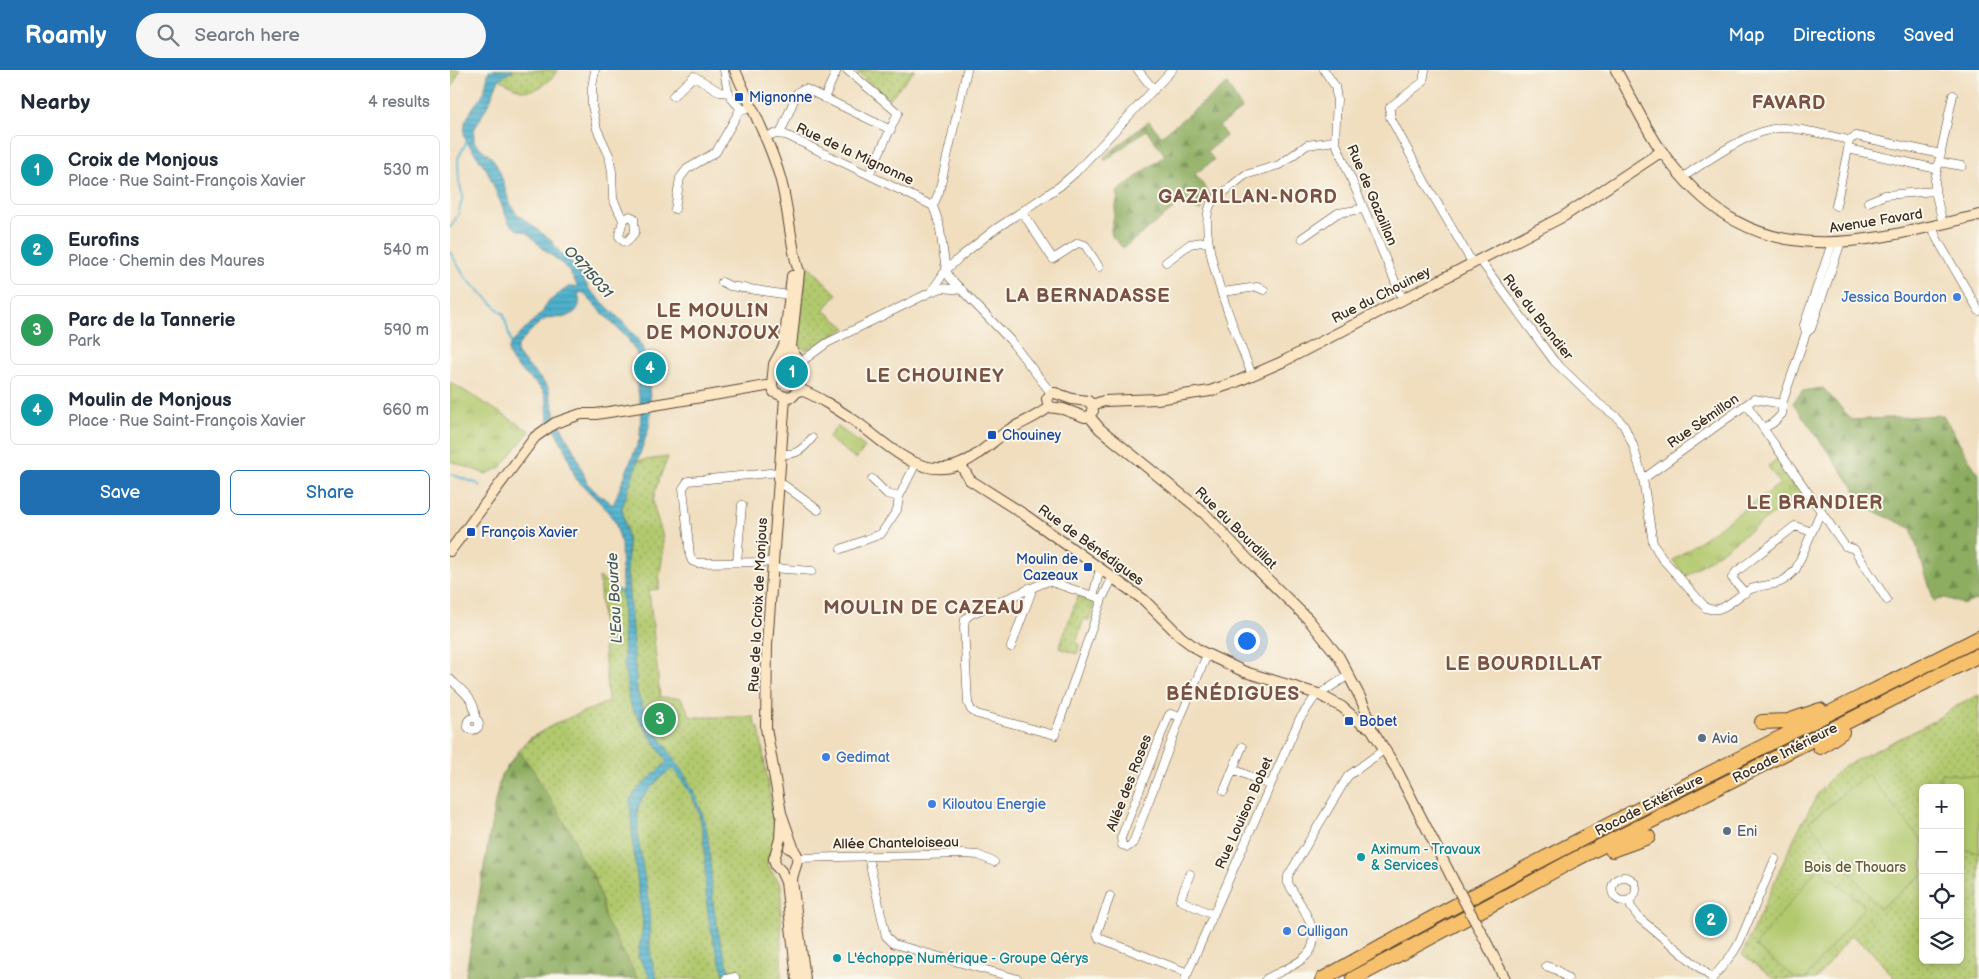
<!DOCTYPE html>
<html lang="en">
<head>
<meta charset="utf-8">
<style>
	:root { --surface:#fff; --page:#f6f6f7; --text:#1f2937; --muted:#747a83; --line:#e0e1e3; --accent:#1f6fb2 }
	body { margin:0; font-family:"Balsamiq Sans",sans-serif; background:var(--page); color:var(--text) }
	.controls { position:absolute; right:15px; bottom:15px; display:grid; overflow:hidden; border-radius:8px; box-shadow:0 2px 8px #0003 }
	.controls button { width:45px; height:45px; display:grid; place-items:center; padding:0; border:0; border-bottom:1px solid var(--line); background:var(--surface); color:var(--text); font:25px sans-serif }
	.you { position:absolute; left:796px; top:570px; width:18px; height:18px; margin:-12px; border:4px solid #fff; border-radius:50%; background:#1a73e8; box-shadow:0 0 0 8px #1a73e833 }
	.badge { display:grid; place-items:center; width:32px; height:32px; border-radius:50%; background:var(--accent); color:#fff; font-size:16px; font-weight:700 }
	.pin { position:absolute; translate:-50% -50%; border:2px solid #fff; box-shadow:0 1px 5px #0006 }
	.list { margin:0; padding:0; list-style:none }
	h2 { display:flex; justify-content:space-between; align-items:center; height:65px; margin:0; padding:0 20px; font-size:21px }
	h2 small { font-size:16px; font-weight:400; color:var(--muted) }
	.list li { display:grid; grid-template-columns:32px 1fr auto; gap:15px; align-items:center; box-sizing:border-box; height:70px; margin:0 10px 10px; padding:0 10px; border:1px solid var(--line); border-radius:8px }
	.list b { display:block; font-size:19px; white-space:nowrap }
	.list p { margin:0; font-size:16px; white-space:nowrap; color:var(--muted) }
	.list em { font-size:16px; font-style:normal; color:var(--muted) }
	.actions { display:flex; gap:10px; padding:15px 20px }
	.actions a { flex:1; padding:11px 0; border:1px solid var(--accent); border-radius:8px; text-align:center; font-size:18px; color:var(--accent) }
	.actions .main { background:var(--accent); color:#fff }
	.icon { flex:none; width:28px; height:28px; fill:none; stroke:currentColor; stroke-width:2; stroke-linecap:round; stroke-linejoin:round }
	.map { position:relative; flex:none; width:1529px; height:909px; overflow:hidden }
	header { display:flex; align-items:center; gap:30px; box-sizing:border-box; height:70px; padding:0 25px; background:var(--accent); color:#fff }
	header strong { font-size:24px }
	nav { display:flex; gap:28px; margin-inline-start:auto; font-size:18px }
	.search { width:350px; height:45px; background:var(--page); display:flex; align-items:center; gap:12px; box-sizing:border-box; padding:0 18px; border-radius:28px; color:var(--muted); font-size:19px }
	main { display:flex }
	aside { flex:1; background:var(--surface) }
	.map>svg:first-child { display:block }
</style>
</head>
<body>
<header>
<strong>Roamly</strong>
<div class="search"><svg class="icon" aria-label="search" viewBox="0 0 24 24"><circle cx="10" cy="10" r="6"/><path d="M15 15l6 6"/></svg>Search here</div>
<nav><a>Map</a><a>Directions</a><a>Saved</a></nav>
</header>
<main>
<aside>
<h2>Nearby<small>4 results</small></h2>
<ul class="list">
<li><span class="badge" style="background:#0f9aa8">1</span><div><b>Croix de Monjous</b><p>Place · Rue Saint-François Xavier</p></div><em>530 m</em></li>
<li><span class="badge" style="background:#0f9aa8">2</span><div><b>Eurofins</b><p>Place · Chemin des Maures</p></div><em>540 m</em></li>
<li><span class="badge" style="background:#2e9e5b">3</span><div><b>Parc de la Tannerie</b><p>Park</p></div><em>590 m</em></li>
<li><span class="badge" style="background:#0f9aa8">4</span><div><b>Moulin de Monjous</b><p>Place · Rue Saint-François Xavier</p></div><em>660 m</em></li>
</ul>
<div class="actions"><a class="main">Save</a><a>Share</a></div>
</aside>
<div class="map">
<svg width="1529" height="909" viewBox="0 0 1529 909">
	<defs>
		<pattern id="grass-tufts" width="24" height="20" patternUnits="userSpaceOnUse" patternTransform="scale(1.25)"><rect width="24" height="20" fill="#b2c96e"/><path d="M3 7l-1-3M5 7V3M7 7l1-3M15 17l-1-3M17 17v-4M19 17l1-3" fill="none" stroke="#92a35a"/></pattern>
		<pattern id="forest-firs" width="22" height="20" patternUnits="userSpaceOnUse" patternTransform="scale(1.25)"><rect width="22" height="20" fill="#8dad61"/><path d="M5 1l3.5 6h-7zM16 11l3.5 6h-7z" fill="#748d4f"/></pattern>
		<pattern id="park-dots" width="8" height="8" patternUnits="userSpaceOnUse" patternTransform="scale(1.25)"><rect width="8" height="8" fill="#b2c96e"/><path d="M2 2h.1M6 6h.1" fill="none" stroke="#92a35a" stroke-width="1.8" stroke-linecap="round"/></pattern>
		<pattern id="water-rules" width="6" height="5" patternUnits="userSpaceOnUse" patternTransform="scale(1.25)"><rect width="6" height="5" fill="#4eb1cd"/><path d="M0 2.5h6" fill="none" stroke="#4290a6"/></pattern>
	</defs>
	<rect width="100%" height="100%" fill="#fbf7ec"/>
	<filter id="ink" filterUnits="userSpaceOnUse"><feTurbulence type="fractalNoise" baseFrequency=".02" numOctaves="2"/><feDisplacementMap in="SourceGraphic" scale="10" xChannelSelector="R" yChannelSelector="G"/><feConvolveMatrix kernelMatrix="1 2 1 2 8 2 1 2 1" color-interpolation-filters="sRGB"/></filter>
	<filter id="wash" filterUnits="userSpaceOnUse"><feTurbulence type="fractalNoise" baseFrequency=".0096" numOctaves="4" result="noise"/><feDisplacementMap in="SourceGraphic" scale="20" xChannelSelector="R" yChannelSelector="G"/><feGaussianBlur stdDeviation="1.12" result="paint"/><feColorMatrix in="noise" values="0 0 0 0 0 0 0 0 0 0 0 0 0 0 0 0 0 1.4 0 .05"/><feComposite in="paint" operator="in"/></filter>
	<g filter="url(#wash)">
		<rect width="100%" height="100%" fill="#f0debf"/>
		<!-- grass -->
		<path fill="url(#grass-tufts)" stroke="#767a46" d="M 0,0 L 10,0 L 0,22 Z
			M 0,312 L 80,361 L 50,398 L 36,404 L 0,391 Z
			M 1328,388 L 1353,423 L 1235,507 L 1223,490 L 1330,414 L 1318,396 Z"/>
		<!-- forest -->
		<path fill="url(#forest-firs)" stroke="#646c40" d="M 777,14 L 792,39 L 769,56 L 776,66 L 757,81 L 764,90 L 745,104 L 761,126 L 757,129 L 751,141 L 730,134 L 673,178 L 662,166 L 661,160 L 668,126 L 667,122 L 715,85 L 696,60 L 655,91 L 654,87 L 699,51 L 711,66 Z
			M 1373,318 L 1402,350 L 1493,345 L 1529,406 L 1529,529 L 1514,534 L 1495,528 L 1484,531 L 1461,458 L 1419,439 L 1343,333 L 1352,321 Z
			M 111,651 L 115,754 L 124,768 L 129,785 L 145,808 L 152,831 L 155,849 L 188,909 L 15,909 L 45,732 L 51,705 L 69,681 L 80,668 Z"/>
		<!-- park -->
		<path fill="url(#park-dots)" stroke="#767a46" fill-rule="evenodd" d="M 43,0 L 108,0 C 101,11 86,24 71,20 C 61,17 53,9 42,6 Z
			M 404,0 L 465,0 L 439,29 Z
			M 357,194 L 387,224 L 374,240 L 396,258 L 356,280 L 347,275 Z
			M 218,387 C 214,399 201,424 204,436 C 206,449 213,459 213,473 C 214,489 208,504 209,519 L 199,520 L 210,627 L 231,628 L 241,647 L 304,647 L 305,654 L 309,658 L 326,762 L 317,795 L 331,815 L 331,909 L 188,909 L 155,849 L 152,831 L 145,808 L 129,785 L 124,768 L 99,727 L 92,717 L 85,702 L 69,681 C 92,655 127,645 158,632 L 149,507 L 170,521 L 179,520 L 177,501 L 178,472 L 172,438 L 187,391 Z
			M 628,526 L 643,531 L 644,533 L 639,551 L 634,549 L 626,573 L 630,574 L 627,584 L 609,578 Z
			M 1529,625 L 1529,909 L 1445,909 L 1421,881 L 1401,865 L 1366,909 L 1324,909 L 1292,885 L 1345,766 L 1369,722 L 1378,711 L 1392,697 L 1477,655 L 1513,632 ZM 1473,718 L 1510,718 L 1510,890 L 1473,890 Z"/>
		<!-- pitch -->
		<path fill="#b2c96e" stroke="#767a46" d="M 387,356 L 415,377 L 406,389 L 378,368 Z
			M 1491,703 L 1529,707 L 1529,782 L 1510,780 L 1510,718 L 1489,718 Z
			M 1417,704 L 1473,772 L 1473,804 L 1430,839 L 1359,752 Z
			M 1368,798 L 1415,836 L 1355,909 L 1346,909 L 1305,876 Z"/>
		<!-- water -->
		<path fill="url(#water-rules)" stroke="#446e76" fill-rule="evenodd" d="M 39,0 L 64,0 L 49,9 L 40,31 L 24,60 L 24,72 L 43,89 L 50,102 L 59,131 L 66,143 L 101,170 L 111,184 L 126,196 L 139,219 L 170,249 L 186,267 L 193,278 L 198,305 L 201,338 L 199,357 L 172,438 L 178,472 L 177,501 L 187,620 C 196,659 237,697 250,737 C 263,771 259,803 264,838 C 267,861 273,883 281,904 L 276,909 C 268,887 261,866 258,843 C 253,810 258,776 249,744 C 245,728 232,710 223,698 L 211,707 L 192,728 L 188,738 L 188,769 L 199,833 L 200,883 L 207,909 L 201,909 L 188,886 L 193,854 L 183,777 L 180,730 L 186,721 L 217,692 L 183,640 L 179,630 L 174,593 L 171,473 L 165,452 L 156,439 L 126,409 L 116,381 L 103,357 L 98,351 C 97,342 98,331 94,323 C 87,309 49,292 61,274 L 93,241 L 97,233 L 118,217 L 125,217 L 127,215 L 119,201 L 110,192 L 90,176 L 78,163 L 66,159 L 59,153 L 37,100 L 16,71 L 14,64 L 15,52 L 24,36 L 34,23 ZM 132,222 L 178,269 L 186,282 L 191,297 L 186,308 L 191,339 L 190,368 L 163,435 L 147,423 L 137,413 L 127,387 L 106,347 L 98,317 L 67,284 L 67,277 L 70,273 C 77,265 86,254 96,249 C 102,246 109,249 115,247 C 127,244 132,235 128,224 Z"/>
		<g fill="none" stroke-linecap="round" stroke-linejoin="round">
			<!-- stream -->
			<path stroke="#4eb1cd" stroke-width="2" d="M 0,158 L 8,145 L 13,126 L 9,112 L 8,88 L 17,71
				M 0,182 L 15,207 L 54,245 L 62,276
				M 0,404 L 26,413 L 30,416
				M 162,517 L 172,524"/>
		</g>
	</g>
	<g filter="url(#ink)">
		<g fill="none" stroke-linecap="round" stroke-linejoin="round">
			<!-- street casing -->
			<g stroke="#564536" stroke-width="9">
				<path id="street" d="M 145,0 L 142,17 L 142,36 L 147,59 L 159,85 L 162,102 L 163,129 L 173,150 L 169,166 L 173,171 L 177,172 L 185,162 L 184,148 L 180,146 L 173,150
					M 274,0 C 277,18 277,29 294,40 L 301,37
					M 397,0 L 448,43 L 419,105
					M 517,0 L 489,122 L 483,136 L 489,153 L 496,200 L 500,208 L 560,270 L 601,323
					M 688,0 L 704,20
					M 874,0 L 885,16 L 887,29 L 885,71 L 953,230
					M 975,0 L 973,12 L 940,37 L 940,47 L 975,112 L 1023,194
					M 223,26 L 244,6 L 270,22 L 279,23
					M 374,28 L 387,0
					M 330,64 L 347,23 L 351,20 L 356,19 L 441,60
					M 314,67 L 324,64 L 336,65 L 483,136
					M 1489,92 L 1512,96
					M 1487,99 L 1398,79 L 1399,70 L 1406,66 L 1491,84
					M 1232,108 C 1256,91 1302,59 1331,58 C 1351,57 1379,66 1399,70
					M 1418,132 L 1435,125 L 1485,121
					M 1386,136 L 1398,79
					M 225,139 L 230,108 L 237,99 L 266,82 L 291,38
					M 572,142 L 603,189 L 628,173 L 635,175 L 649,197
					M 1493,154 L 1485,121 L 1485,110 L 1503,25
					M 1482,156 L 1487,169 L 1529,241
					M 852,168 L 888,143 L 913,139
					M 1030,190 L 1104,291 L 1148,333 L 1167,347 L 1174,356 L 1183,375 L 1193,409 L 1203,473 L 1211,487 L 1256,538 C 1274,545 1286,525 1301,519 C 1322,511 1328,520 1346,499 L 1371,441
					M 716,192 L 740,174 L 758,171
					M 272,212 L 280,216 L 345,226
					M 481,222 L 492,218 L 512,220
					M 773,222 L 807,217 L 814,220
					M 1356,263 L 1354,255 L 1382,173
					M 351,292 L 377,273 L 481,222 L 496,200 L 509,188 L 544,160 L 610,116 L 625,103 L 722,0
					M 802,305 C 789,271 742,162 762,132 L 795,105 L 829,95 L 857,75 L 885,71
					M 1297,335 L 1395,476 L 1404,479 L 1437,530
					M 1314,358 L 1323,353 L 1332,344 L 1332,334 L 1356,263 L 1361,259 L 1391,172
					M 331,384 C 347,385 352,380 362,368
					M 422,409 L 437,424 L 449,427
					M 1193,409 L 1304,329 L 1332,334
					M 329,415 L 334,415 L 368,440
					M 391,479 L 431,464 L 447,440 L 449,427 L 466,393
					M 287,492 L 292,435
					M 323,492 L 247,493 L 242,491 L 240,486 L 233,418 L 238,411 L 330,402
					M 322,498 L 362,501
					M 1295,523 L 1282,508 L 1286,502 L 1345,456 L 1362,462
					M 643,526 L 650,499
					M 652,529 L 598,511 L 521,544 L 515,549 L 514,557 L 518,633 L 521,640 L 527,644 L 605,665 L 652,529 L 663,507
					M 561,577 L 581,523 L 579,518
					M 0,609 C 11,620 27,630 25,648
					M 731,646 L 720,644 L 718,647 L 671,768 L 672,775 L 678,777 L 683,773 L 731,646 L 757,585
					M17 654a6 6 0 1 1 12 0a6 6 0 1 1-12 0Z
					M 783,699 L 820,715
					M 774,721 L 792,677
					M 418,786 L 436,866 L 444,874 L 568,909
					M 348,788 L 514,784 L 528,785 L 544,792
					M 740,804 L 730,830 L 763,845
					M1162 819a12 12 0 1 1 24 0a12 12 0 1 1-24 0Z
					M 660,826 L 647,863 L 649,868 L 738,903
					M 1179,831 L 1181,837 L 1190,849 L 1262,908
					M 1096,896 L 1107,900 L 1118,909
					M 276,909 L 285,907
					M 735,909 L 849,650 L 865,627 L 899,605
					M 816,909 C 829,902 846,896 856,886 C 877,867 848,831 838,813 L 838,806 L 898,706 L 935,679
					M 1262,909 L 1283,883 L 1289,873 L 1325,789"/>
			</g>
			<!-- secondary casing -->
			<g stroke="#564536" stroke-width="12">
				<path id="secondary" d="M 285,0 C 300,36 321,73 331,111 C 339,141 340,173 349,202 L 341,277 L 344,284
					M 1166,0 C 1184,32 1199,67 1222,95 C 1310,206 1411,173 1529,145
					M 329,287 L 340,283 C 355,288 351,306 349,319 L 343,326 L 335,327 L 324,322 L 322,315 L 324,294 L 334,276 L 342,206
					M 349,319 C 369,327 387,339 405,351 C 434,371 466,408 505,396 C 525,390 542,371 559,360 C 572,352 587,347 599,337
					M 335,327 L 317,575 L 316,658 L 331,743 L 344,780
					M 642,335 L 654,331 L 707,329 L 760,321 L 786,312 L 832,292 L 1114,146 L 1212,81
					M 599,337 L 597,329 L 601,323 L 605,323 L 622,329 L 638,331 L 642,335 L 643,341
					M 599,337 L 613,339 L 635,347 L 639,346
					M 639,346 L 650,359 L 754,443 L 806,498 L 858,549 L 889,587 L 910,627 L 921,652 L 921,658 L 946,698 L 1003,810
					M 510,394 L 520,410 L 575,445 L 694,530 L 731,567 L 750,581 L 795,602 L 868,624 L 892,637 L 912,654 L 921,658
					M 0,481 L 85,367 L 105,353 L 131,344 L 146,344 L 210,334 L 322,315
					M 331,750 L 330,769 L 324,789 L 326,796 L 331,801 L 336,812 L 347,909
					M 339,778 C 356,785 342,798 342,811 L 355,909
					M 1033,866 L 1055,909"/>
			</g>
			<!-- highway casing -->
			<g stroke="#564536" stroke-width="16">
				<path id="highway" d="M 1312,652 L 1338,651 L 1370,640
					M 1370,677 L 1392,662
					M 1162,780 L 1198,767
					M 873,909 C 1087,787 1309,679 1529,568
					M 903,909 L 1122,791 L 1529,585"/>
			</g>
			<!-- street -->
			<use href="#street" stroke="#fff" stroke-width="8"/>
			<!-- secondary -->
			<use href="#secondary" stroke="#fce6c4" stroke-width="10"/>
			<!-- highway -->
			<use href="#highway" stroke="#f7c06c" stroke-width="14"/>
			<!-- secondary-bridge casing -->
			<g stroke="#564536" stroke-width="12" stroke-linecap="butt">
				<path id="secondary-bridge" d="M 1003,810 L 1033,866"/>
			</g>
			<!-- secondary-bridge -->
			<use href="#secondary-bridge" stroke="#fce6c4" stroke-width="10"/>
		</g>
	</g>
	<!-- markers -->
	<g fill="#1a4fb4" stroke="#fbf7ec" stroke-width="2">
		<rect x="284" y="22" width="10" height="10" rx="2.5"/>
		<rect x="537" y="360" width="10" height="10" rx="2.5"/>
		<rect x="16" y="457" width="10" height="10" rx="2.5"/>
		<rect x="633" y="492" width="10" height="10" rx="2.5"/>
		<rect x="894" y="646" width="10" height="10" rx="2.5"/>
	</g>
	<g fill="#3f7fe0" stroke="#fbf7ec" stroke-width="2">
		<circle cx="1507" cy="227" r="5"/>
		<circle cx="376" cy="687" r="5"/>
		<circle cx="482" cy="734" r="5"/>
		<circle cx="837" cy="861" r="5"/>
	</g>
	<g fill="#5c6f8a" stroke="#fbf7ec" stroke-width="2">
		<circle cx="1252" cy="668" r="5"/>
		<circle cx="1277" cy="761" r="5"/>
	</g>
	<g fill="#0f9aa8" stroke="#fbf7ec" stroke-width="2">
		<circle cx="911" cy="787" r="5"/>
		<circle cx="387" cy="888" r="5"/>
	</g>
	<g text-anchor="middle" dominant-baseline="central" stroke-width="4" stroke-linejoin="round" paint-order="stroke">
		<!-- transit labels -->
		<g font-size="14" fill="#164399" stroke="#fbf7ec" text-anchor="start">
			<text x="299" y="27">Mignonne</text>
			<text x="552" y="365">Chouiney</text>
			<text x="31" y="462">François Xavier</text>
			<text x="628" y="489" text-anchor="end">Moulin de<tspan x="628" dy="16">Cazeaux</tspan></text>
			<text x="909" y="651">Bobet</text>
		</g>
		<!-- street labels -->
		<g font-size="14" fill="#3b2a1e" stroke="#fbf7ec">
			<text transform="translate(405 84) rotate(25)">Rue de la Mignonne</text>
			<text transform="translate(922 125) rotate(67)">Rue de Gazaillan</text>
			<text transform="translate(1426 151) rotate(-9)">Avenue Favard</text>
			<text transform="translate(931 225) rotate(-27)">Rue du Chouiney</text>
			<text transform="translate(1088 247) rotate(52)">Rue du Brandier</text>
			<text transform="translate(1253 351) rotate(-35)">Rue Sémillon</text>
			<text transform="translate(786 458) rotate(45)">Rue du Bourdillat</text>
			<text transform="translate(641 475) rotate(36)">Rue de Bénédigues</text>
			<text transform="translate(308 535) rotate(-87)">Rue de la Croix de Monjous</text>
			<text transform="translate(1335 683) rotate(-27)">Rocade Intérieure</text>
			<text transform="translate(679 713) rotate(-69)">Allée des Roses</text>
			<text transform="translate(1199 735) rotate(-27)">Rocade Extérieure</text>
			<text transform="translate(794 743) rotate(-66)">Rue Louison Bobet</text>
			<text transform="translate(446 773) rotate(-1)">Allée Chanteloiseau</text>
		</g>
		<!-- shop labels -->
		<g font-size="14" fill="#366cbe" stroke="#fbf7ec" text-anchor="start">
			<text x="1497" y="227" text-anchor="end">Jessica Bourdon</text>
			<text x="386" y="687">Gedimat</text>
			<text x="492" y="734">Kiloutou Energie</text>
			<text x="847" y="861">Culligan</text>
		</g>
		<!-- service labels -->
		<g font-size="14" fill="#4e5e75" stroke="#fbf7ec" text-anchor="start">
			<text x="1262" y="668">Avia</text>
			<text x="1287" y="761">Eni</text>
		</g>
		<!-- culture labels -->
		<g font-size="14" fill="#0d838f" stroke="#fbf7ec" text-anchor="start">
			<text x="921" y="779">Aximum - Travaux<tspan x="921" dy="16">&amp; Services</tspan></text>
			<text x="397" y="888">L'échoppe Numérique - Groupe Qérys</text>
		</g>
		<!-- park labels -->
		<g font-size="14" fill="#5f5a36" stroke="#fbf7ec">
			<text x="1405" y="797">Bois de Thouars</text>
		</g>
		<!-- water labels -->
		<g font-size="15" font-style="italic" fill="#42595b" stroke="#fbf7ec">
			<text transform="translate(138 202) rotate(48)">O9715031</text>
			<text transform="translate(165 528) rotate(-93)">L'Eau Bourde</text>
		</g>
		<!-- district labels -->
		<g font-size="19" font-weight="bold" letter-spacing="1" fill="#7a5244" stroke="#fbf7ec">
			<text x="1339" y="33">FAVARD</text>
			<text x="798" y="127">GAZAILLAN-NORD</text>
			<text x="638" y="226">LA BERNADASSE</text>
			<text x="263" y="241">LE MOULIN<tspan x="263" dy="22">DE MONJOUX</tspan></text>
			<text x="485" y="306">LE CHOUINEY</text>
			<text x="1365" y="433">LE BRANDIER</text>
			<text x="474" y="538">MOULIN DE CAZEAU</text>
			<text x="1074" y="594">LE BOURDILLAT</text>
			<text x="783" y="624">BÉNÉDIGUES</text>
		</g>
	</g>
</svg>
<div class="controls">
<button>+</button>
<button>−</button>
<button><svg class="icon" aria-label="locate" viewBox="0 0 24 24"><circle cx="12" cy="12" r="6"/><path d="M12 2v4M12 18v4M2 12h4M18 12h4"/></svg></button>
<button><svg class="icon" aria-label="layers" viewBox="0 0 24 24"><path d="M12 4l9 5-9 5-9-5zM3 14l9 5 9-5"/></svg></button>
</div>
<div class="you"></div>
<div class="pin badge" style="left:342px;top:302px;background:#0f9aa8">1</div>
<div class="pin badge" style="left:1261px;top:850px;background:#0f9aa8">2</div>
<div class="pin badge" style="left:210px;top:649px;background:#2e9e5b">3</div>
<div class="pin badge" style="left:200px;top:298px;background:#0f9aa8">4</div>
</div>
</main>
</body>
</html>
